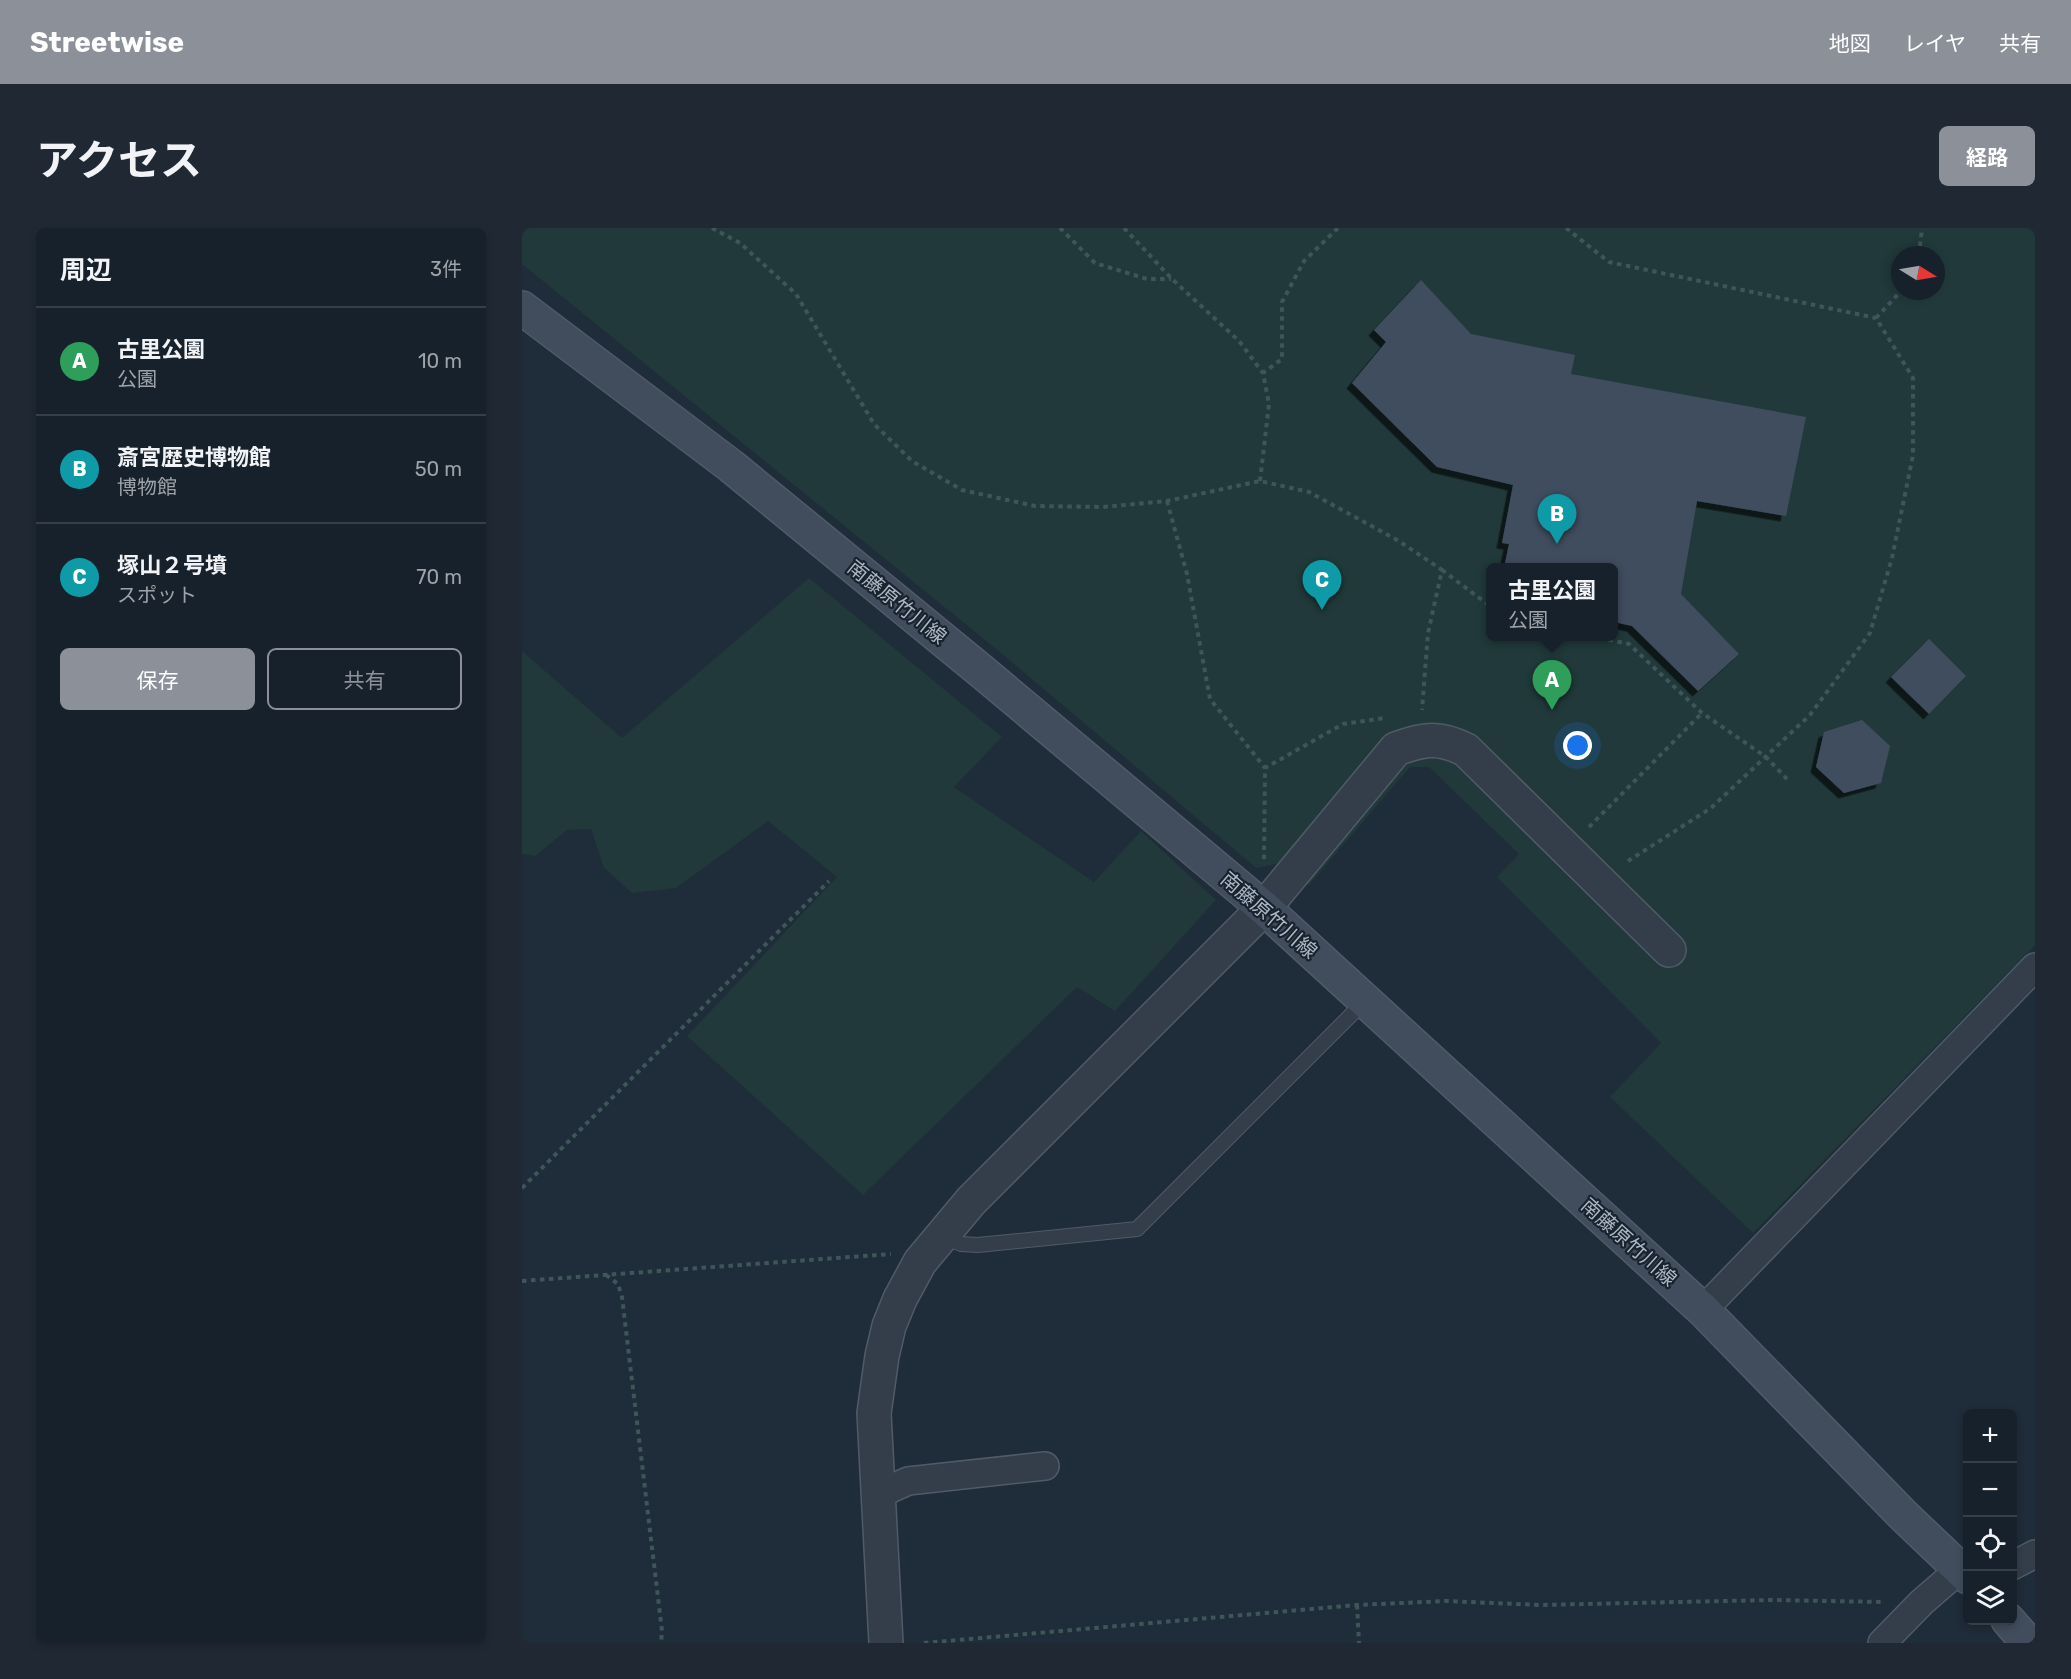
<!DOCTYPE html>
<html lang="ja">
<head>
<meta charset="utf-8">
<style>
	:root { --surface:#17212b; --page:#202933; --text:#f1f3f6; --muted:#9ea3a9; --line:#363e47; --accent:#8c9099 }
	body { margin:0; font-family:Rubik,"Noto Sans JP",sans-serif; background:var(--page); color:var(--text) }
	.controls { position:absolute; right:18px; bottom:18px; display:grid; overflow:hidden; border-radius:9px; box-shadow:0 3px 9px #0003 }
	.controls button { width:54px; height:54px; display:grid; place-items:center; padding:0; border:0; border-bottom:2px solid var(--line); background:var(--surface); color:var(--text); font:30px sans-serif }
	.compass { position:absolute; left:1369px; top:18px; width:54px; height:54px; border-radius:50%; background:var(--surface); box-shadow:0 3px 9px #0003; rotate:101deg }
	.you { position:absolute; left:1056px; top:518px; width:21px; height:21px; margin:-15px; border:4px solid #fff; border-radius:50%; background:#1a73e8; box-shadow:0 0 0 9px #1a73e833 }
	.badge { display:grid; place-items:center; width:39px; height:39px; border-radius:50%; background:var(--accent); color:#fff; font-size:20px; font-weight:700 }
	.pin { position:absolute; translate:-50% -50px; filter:drop-shadow(0 2px 3px #0008) }
	.pin::after { content:''; position:absolute; top:32px; width:21px; height:18px; background:inherit; clip-path:polygon(0 0,100% 0,50% 100%) }
	.popup { position:absolute; left:964px; top:335px; width:132px; height:78px; box-sizing:border-box; display:grid; place-content:center; border-radius:9px; background:var(--surface); filter:drop-shadow(0 2px 4px #0005); font-size:20px; white-space:nowrap; color:var(--muted) }
	.popup b { font-size:22px; color:var(--text) }
	.popup::after { content:''; position:absolute; left:50%; top:100%; margin-left:-12px; border:12px solid transparent; border-top-color:var(--surface) }
	.list { margin:0; padding:0; list-style:none }
	h2 { display:flex; justify-content:space-between; align-items:center; height:78px; margin:0; padding:0 24px; font-size:26px }
	h2 small { font-size:20px; font-weight:400; color:var(--muted) }
	.list li { display:grid; grid-template-columns:39px 1fr auto; gap:18px; align-items:center; box-sizing:border-box; height:108px; padding:0 24px; border-top:2px solid var(--line) }
	.list b { display:block; font-size:22px; white-space:nowrap }
	.list p { margin:0; font-size:20px; white-space:nowrap; color:var(--muted) }
	.list em { font-size:20px; font-style:normal; color:var(--muted) }
	.actions { display:flex; gap:12px; padding:18px 24px }
	.actions a { flex:1; padding:14px 0; border:2px solid var(--accent); border-radius:9px; text-align:center; font-size:21px; color:var(--accent) }
	.actions .main { background:var(--accent); color:#fff }
	.icon { flex:none; width:33px; height:33px; fill:none; stroke:currentColor; stroke-width:2; stroke-linecap:round; stroke-linejoin:round }
	.map { position:relative; flex:none; width:1513px; height:1415px; overflow:hidden; border-radius:9px }
	header { display:flex; align-items:center; gap:36px; box-sizing:border-box; height:84px; padding:0 30px; background:var(--accent); color:#fff }
	header strong { font-size:28px }
	nav { display:flex; gap:33px; margin-inline-start:auto; font-size:21px }
	.intro { display:flex; align-items:center; justify-content:space-between; box-sizing:border-box; height:144px; padding:0 36px }
	h1 { margin:0; font-size:42px }
	.button { padding:15px 27px; border-radius:9px; background:var(--accent); color:#fff; font-size:21px; font-weight:700 }
	main { display:flex; gap:36px; padding:0 36px }
	aside { flex:1; background:var(--surface); border-radius:9px; box-shadow:0 3px 9px #0003 }
	.map>svg:first-child { display:block }
</style>
</head>
<body>
<header>
<strong>Streetwise</strong>
<nav><a>地図</a><a>レイヤ</a><a>共有</a></nav>
</header>
<div class="intro"><h1>アクセス</h1><a class="button">経路</a></div>
<main>
<aside>
<h2>周辺<small>3件</small></h2>
<ul class="list">
<li><span class="badge" style="background:#2e9e5b">A</span><div><b>古里公園</b><p>公園</p></div><em>10 m</em></li>
<li><span class="badge" style="background:#0f9aa8">B</span><div><b>斎宮歴史博物館</b><p>博物館</p></div><em>50 m</em></li>
<li><span class="badge" style="background:#0f9aa8">C</span><div><b>塚山２号墳</b><p>スポット</p></div><em>70 m</em></li>
</ul>
<div class="actions"><a class="main">保存</a><a>共有</a></div>
</aside>
<div class="map">
<svg width="1513" height="1415" viewBox="0 0 1513 1415">
	<defs>
		<filter id="shadow"><feDropShadow dx="-5.5" dy="5.5" stdDeviation="0" flood-color="#0009"/></filter>
	</defs>
	<rect width="100%" height="100%" fill="#1f2c39"/>
	<!-- green -->
	<path fill="#21393a" fill-rule="evenodd" d="M 0,0 L 1513,0 L 1513,717 L 1231,1005 L 1088,869 L 1139,815 L 975,649 L 997,626 L 907,539 L 888,539 L 787,657 L 760,635 L 734,640 L 479,425 L 0,36 ZM 1378,27 L 1414,27 L 1414,63 L 1378,63 ZM 968,340 L 1092,340 L 1092,408 L 968,408 Z
		M 287,350 L 480,509 L 432,559 L 572,654 L 619,603 L 694,672 L 593,783 L 555,759 L 341,967 L 165,808 L 315,649 L 246,593 L 154,660 L 110,665 L 82,640 L 69,601 L 45,602 L 13,628 L 0,626 L 0,423 L 100,510 Z"/>
	<!-- building -->
	<path fill="#404e5e" filter="url(#shadow)" d="M 899,52 L 949,106 L 1053,127 L 1049,146 L 1284,189 L 1264,288 L 1175,273 L 1159,366 L 1217,426 L 1176,463 L 1110,398 L 1092,394 L 1092,340 L 982,340 L 987,316 L 980,315 L 991,257 L 915,239 L 830,155 L 864,114 L 852,102 Z
		M 1407,411 L 1444,448 L 1407,486 L 1369,449 Z
		M 1340,492 L 1368,518 L 1359,555 L 1322,565 L 1294,539 L 1302,504 Z"/>
	<g fill="none" stroke-linecap="round" stroke-linejoin="round">
		<!-- service casing -->
		<g stroke="#505b67" stroke-width="16">
			<path id="service" d="M 420,1008 L 439,1016 L 456,1017 L 615,1001 L 843,773"/>
		</g>
		<!-- minor casing -->
		<g stroke="#505b67" stroke-width="30">
			<path id="minor" d="M 1181,1082 L 1513,739
				M 355,1267 L 386,1253 L 523,1238
				M 1490,1338 L 1513,1326
				M 1360,1415 L 1400,1374 L 1437,1342"/>
		</g>
		<!-- tertiary casing -->
		<g stroke="#505b67" stroke-width="36">
			<path id="tertiary" d="M 364,1415 L 352,1185 L 360,1128 L 367,1098 L 378,1071 L 398,1034 L 449,973 L 742,680 L 874,521 C 901,511 917,508 944,522 L 1147,722"/>
		</g>
		<!-- secondary casing -->
		<g stroke="#505b67" stroke-width="36">
			<path id="secondary" d="M 0,80 L 209,238 L 458,442 L 742,680 L 1181,1082 L 1382,1288 L 1446,1349
				M 1486,1392 L 1506,1415"/>
		</g>
		<!-- path -->
		<path stroke="#3f5658" stroke-width="4" stroke-dasharray="4.5 4.5" stroke-linecap="butt" d="M 190,0 L 218,15 L 274,66 L 352,196 L 390,233 L 440,262 L 513,278 L 581,279 L 645,273 L 738,253 L 787,264 L 877,313 L 920,342 L 906,405 L 900,482
			M 538,0 L 573,35 L 625,51 L 649,51
			M 602,0 L 650,51 L 717,113 L 741,145
			M 1044,0 L 1087,34 L 1354,90 L 1391,150 L 1391,227 L 1370,330 L 1348,405 L 1288,487 L 1189,580 L 1103,635
			M 1397,27 L 1400,0
			M 1354,90 L 1379,63
			M 738,253 L 747,176 L 741,145 L 760,131 L 760,74 L 782,33 L 816,0
			M 645,273 L 665,346 L 688,471 L 743,540
			M 920,342 L 968,378
			M 1069,408 L 1107,416 L 1180,485 L 1244,529 L 1265,551
			M 1067,599 L 1180,485
			M 742,631 L 743,540 L 821,496 L 863,490
			M 0,960 L 307,653
			M 84,1047 L 96,1056 L 100,1069 L 140,1403 L 139,1415
			M 0,1053 L 369,1026
			M 835,1377 L 837,1415
			M 402,1415 L 835,1377 L 924,1373 L 1018,1377 L 1249,1372 L 1362,1374"/>
		<!-- service -->
		<use href="#service" stroke="#333e4a" stroke-width="14"/>
		<!-- minor -->
		<use href="#minor" stroke="#333e4a" stroke-width="27"/>
		<!-- tertiary -->
		<use href="#tertiary" stroke="#333e4a" stroke-width="33"/>
		<!-- secondary -->
		<use href="#secondary" stroke="#414d5d" stroke-width="33"/>
	</g>
	<g text-anchor="middle" dominant-baseline="central" stroke-width="4.5" stroke-linejoin="round" paint-order="stroke">
		<!-- street labels -->
		<g font-size="20" fill="#adb8c6" stroke="#19232e">
			<text transform="translate(375 374) rotate(39)">南藤原竹川線</text>
			<text transform="translate(747 687) rotate(41)">南藤原竹川線</text>
			<text transform="translate(1107 1014) rotate(42)">南藤原竹川線</text>
		</g>
	</g>
</svg>
<div class="controls">
<button>+</button>
<button>−</button>
<button><svg class="icon" aria-label="locate" viewBox="0 0 24 24"><circle cx="12" cy="12" r="6"/><path d="M12 2v4M12 18v4M2 12h4M18 12h4"/></svg></button>
<button><svg class="icon" aria-label="layers" viewBox="0 0 24 24"><path d="M12 4l9 5-9 5-9-5zM3 14l9 5 9-5"/></svg></button>
</div>
<svg class="compass" viewBox="-18 -18 36 36"><path d="M0-13l5 13h-10z" fill="#e53935"/><path d="M0 13l5-13h-10z" fill="#9ea3a9"/></svg>
<div class="you"></div>
<div class="pin badge" style="left:1030px;top:482px;background:#2e9e5b">A</div>
<div class="popup"><b>古里公園</b>公園</div>
<div class="pin badge" style="left:1035px;top:316px;background:#0f9aa8">B</div>
<div class="pin badge" style="left:800px;top:382px;background:#0f9aa8">C</div>
</div>
</main>
</body>
</html>
